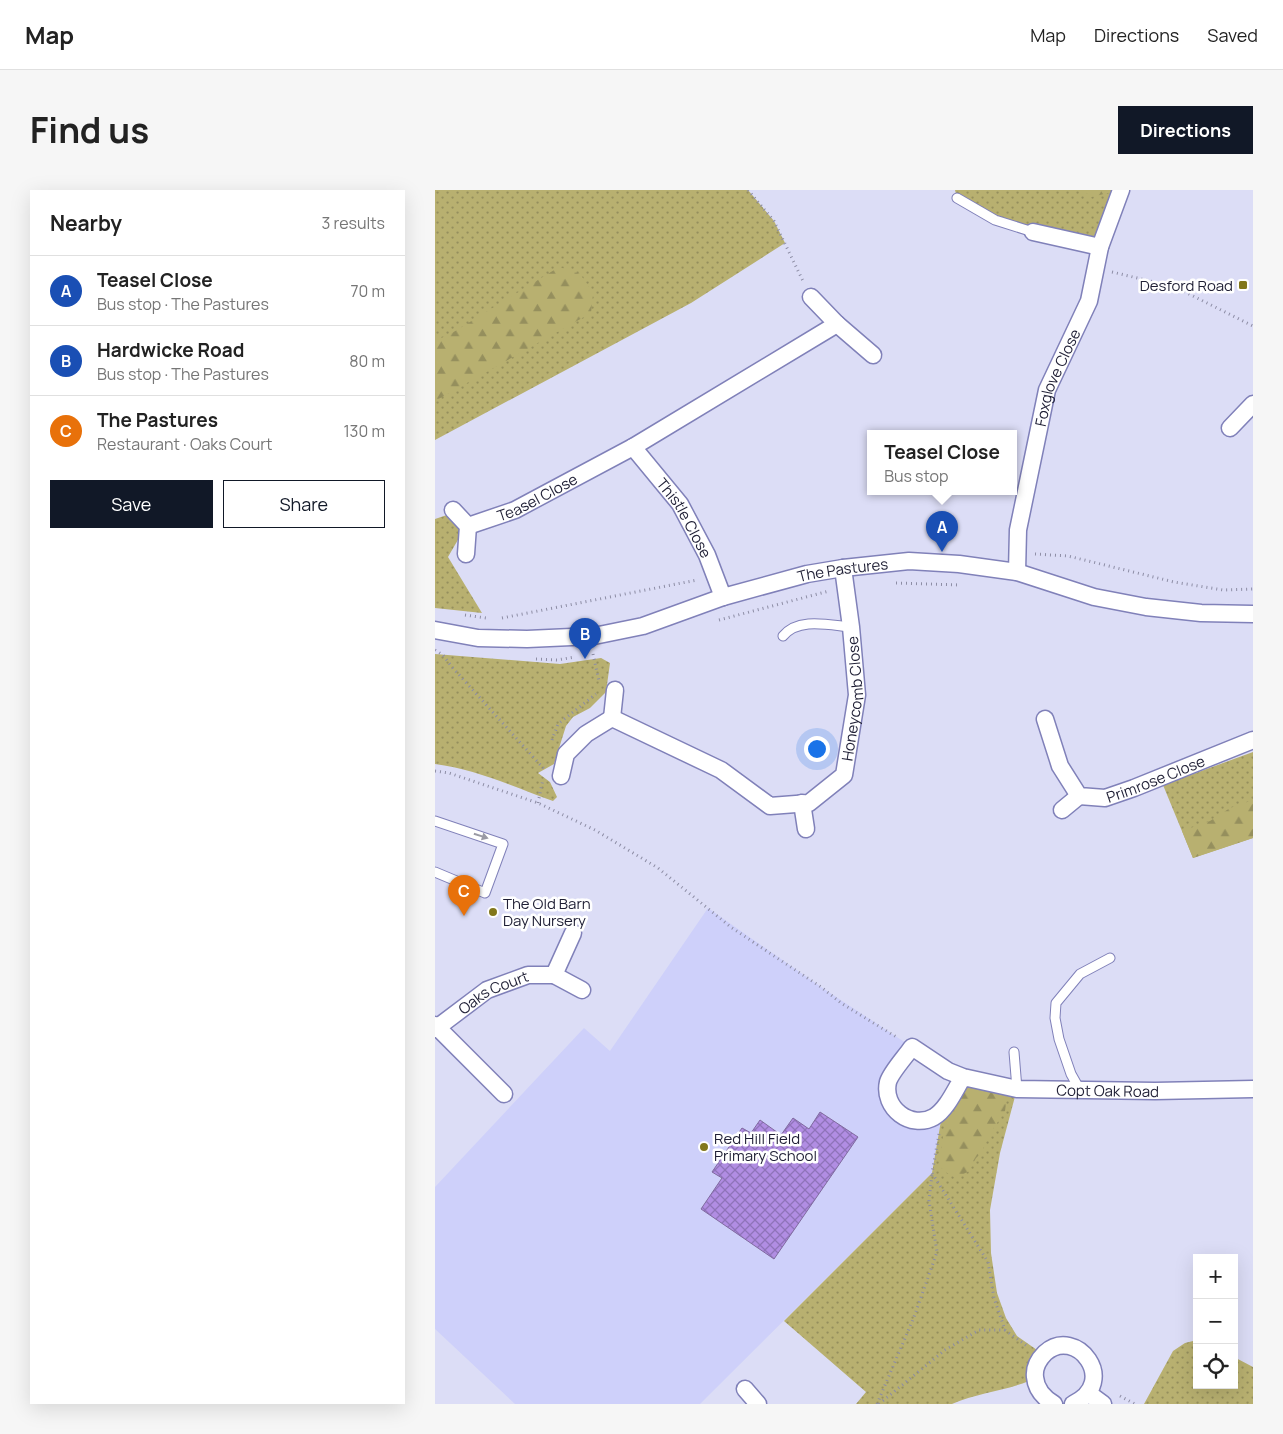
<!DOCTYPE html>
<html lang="en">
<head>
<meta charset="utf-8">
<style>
	:root { --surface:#fff; --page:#f6f6f6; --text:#222; --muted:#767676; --line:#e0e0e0; --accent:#111827 }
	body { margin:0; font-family:Manrope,sans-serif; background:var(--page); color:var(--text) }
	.controls { position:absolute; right:15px; bottom:15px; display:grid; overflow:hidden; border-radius:0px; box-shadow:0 5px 20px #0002 }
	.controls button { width:45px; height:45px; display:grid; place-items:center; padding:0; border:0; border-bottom:1px solid var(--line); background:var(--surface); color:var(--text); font:25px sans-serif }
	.you { position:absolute; left:381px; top:558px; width:18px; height:18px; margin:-12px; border:4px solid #fff; border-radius:50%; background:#1a73e8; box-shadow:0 0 0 8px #1a73e833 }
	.badge { display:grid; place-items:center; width:32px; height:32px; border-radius:50%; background:var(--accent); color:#fff; font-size:16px; font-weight:700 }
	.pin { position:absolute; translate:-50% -41px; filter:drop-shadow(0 1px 2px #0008) }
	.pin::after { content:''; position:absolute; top:26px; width:18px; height:15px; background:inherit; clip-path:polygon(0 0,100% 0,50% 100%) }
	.popup { position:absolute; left:432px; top:240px; width:150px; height:65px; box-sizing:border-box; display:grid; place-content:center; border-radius:0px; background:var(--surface); filter:drop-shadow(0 1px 4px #0005); font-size:16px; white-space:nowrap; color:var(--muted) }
	.popup b { font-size:19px; color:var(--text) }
	.popup::after { content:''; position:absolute; left:50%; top:100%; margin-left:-10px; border:10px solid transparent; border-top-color:var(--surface) }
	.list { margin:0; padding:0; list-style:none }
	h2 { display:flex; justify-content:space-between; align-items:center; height:65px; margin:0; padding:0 20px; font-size:21px }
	h2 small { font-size:16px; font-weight:400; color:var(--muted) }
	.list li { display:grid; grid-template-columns:32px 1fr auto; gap:15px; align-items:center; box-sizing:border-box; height:70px; padding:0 20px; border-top:1px solid var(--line) }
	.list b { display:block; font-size:19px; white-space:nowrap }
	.list p { margin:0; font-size:16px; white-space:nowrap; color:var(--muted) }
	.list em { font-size:16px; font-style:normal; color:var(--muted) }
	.actions { display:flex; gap:10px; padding:15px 20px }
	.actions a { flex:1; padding:11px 0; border:1px solid var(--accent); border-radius:0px; text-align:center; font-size:18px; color:var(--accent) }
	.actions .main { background:var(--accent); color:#fff }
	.icon { flex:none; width:28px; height:28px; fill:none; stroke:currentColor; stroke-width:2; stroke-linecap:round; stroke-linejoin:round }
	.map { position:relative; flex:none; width:818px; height:1214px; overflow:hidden; border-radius:0px }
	header { display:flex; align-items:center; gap:30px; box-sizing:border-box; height:70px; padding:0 25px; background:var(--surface); border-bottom:1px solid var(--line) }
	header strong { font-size:24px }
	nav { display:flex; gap:28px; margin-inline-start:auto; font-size:18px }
	.intro { display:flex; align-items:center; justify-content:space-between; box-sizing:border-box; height:120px; padding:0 30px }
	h1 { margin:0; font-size:35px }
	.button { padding:12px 22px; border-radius:0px; background:var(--accent); color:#fff; font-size:18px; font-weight:700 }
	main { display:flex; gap:30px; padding:0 30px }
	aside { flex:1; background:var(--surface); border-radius:0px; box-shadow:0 5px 20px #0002 }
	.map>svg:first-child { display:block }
</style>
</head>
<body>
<header>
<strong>Map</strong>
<nav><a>Map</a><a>Directions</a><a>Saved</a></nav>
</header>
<div class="intro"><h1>Find us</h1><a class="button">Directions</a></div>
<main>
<aside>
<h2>Nearby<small>3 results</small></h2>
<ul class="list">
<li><span class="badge" style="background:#1a4fb4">A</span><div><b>Teasel Close</b><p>Bus stop · The Pastures</p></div><em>70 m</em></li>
<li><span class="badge" style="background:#1a4fb4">B</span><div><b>Hardwicke Road</b><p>Bus stop · The Pastures</p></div><em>80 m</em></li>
<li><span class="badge" style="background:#e8710a">C</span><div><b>The Pastures</b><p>Restaurant · Oaks Court</p></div><em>130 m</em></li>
</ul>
<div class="actions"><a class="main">Save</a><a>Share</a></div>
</aside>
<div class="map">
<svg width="818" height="1214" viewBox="0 0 818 1214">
	<defs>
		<pattern id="grass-dots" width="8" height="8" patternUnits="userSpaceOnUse" patternTransform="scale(1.25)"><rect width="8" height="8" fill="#b8b070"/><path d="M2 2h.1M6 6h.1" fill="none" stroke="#958f5d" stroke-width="1.8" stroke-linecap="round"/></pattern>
		<pattern id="forest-firs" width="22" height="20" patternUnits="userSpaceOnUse" patternTransform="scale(1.25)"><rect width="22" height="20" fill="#b8b070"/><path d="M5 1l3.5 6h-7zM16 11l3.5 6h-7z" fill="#958f5d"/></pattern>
		<pattern id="building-cross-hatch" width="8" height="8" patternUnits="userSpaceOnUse" patternTransform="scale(1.25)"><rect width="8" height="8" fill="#b18de3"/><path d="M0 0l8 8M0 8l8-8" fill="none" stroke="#8f73b9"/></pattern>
	</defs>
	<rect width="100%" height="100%" fill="#dcddf6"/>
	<!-- built -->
	<path fill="#ced0fa" d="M 273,718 L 386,797 L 477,857 L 452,905 L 479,931 L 508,919 L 497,983 L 265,1214 L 80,1214 L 0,1139 L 0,997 L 149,838 L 175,861 Z"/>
	<!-- grass -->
	<path fill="url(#grass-dots)" d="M 0,0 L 313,0 L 339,31 L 350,53 L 256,113 L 0,250 Z
		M 520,0 L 686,0 L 665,57 L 560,30 L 522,8 Z
		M 12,325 L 28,341 L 13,367 L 47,423 L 0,418 L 0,329 Z
		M 0,464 L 125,474 L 166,468 L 175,473 L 171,502 L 155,518 L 138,527 L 131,536 L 119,574 L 103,583 L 115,592 L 122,607 L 118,611 C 80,597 40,579 0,574 Z
		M 818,562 L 818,648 L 758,668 L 728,595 Z
		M 528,887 L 582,899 L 565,963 L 555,1020 L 556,1063 L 562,1103 L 571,1128 L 582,1146 L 602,1160 L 607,1167 L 594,1191 C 569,1201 542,1203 517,1214 L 421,1214 L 431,1202 L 349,1131 L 497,983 L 508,919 Z
		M 762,1150 L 762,1195 L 799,1195 L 799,1167 L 818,1177 L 818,1214 L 709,1214 L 738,1161 L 750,1153 Z"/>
	<!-- forest -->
	<path fill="url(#forest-firs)" d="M 648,0 L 686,0 L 656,7 Z
		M 124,77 L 145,84 L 158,103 L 156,123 L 0,211 L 0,151 L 17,143 Z
		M 818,610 L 818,648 L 758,668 L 747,641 L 775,631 L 795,618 Z
		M 528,898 L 547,898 L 572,906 L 570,921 L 556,942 L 546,963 L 541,968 L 534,981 L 521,988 L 512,983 L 504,976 L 511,924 Z"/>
	<!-- building -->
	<path fill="url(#building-cross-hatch)" stroke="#806a9f" d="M 385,922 L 423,947 L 339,1069 L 266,1019 L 287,988 L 277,982 L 307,938 L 316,943 L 325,930 L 346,945 L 358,928 L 374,939 Z"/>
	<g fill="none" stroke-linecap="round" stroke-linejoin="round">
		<!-- lane casing -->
		<g stroke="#8081b9" stroke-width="11">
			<path id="lane" d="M 522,8 L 560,30 L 598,42
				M 348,446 C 363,427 394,435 416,437
				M 0,631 L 68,654 L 50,703 L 0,682
				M 579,862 L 582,899
				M 645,900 L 636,884 L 624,849 L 620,828 L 621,813 L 645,784 L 675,768"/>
		</g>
		<!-- street casing -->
		<g stroke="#8081b9" stroke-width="19">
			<g id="street">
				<path d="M 598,42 L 665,57"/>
				<path d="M 376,107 L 402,134 L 438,165"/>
				<path d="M 795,238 L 818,214"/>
				<path id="s1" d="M 198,257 L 245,314 L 272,365 L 288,407"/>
				<path d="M 18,320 L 33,336 L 31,364"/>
				<path id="s2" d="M 33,336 L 80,320 L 198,257 L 402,134"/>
				<path id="s3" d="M 582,382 L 583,340 L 612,200 L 654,111 L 665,57 L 686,0"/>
				<path id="s4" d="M 0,440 L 43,448 L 92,449 L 159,446 L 208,436 L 288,407 L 372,384 L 408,378 L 474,371 L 524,374 L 582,382 L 659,407 L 711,417 L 766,423 L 818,424"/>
				<path d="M 177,528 L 180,500"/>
				<path id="s5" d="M 610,529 L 625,576 L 644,606 L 670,608 L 699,598 L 818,550"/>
				<path id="s6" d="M 126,586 L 131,564 L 151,544 L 177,528 L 286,580 L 335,616 L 374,613 L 409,585 L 422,505 L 416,437 L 408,378"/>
				<path d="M 367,613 L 371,639"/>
				<path d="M 627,620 L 644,606"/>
				<path d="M 119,785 L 138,743"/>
				<path d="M 0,835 L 69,904"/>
				<path id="s7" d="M 3,837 L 52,800 L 93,785 L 119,785 L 147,800"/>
				<path id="s8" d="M 528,887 C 520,900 512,919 499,927 C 476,940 447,918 453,892 C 456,882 471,866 477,857 L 513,881 L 528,887 L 582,899 L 720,901 L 818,899"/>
				<path d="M 310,1199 L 323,1214"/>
				<path d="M 653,1203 L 668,1214"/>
				<path d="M 619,1214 C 609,1208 601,1200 600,1187 C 599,1178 603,1170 610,1163 C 641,1135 685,1192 638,1214"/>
			</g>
		</g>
		<!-- path -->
		<path stroke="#8d8da5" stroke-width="3" stroke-dasharray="1 4" stroke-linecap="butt" d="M 313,0 L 339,31 L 368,91
			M 677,82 L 740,97 L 818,136
			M 600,364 L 633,366 L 739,392 L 788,400 L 818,399
			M 461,393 L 525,395
			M 30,425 L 51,428
			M 67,428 L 262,390
			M 284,430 L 394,401
			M 0,460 L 8,465 L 17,477 L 110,580
			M 158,464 L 164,491
			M 101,469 L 122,470 L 140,467
			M 117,550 L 123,534 L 161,504
			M 0,581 L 14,583 L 103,613 L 160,640 L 223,678 L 297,738 L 386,797 L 406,813 L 463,848
			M 103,613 L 108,589
			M 504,944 L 497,983 L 553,1072 L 559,1108 L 570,1140 L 592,1156
			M 685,1206 L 700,1214
			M 442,1214 L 479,1127 L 502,1062 L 494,1011 L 497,984
			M 444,1214 L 510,1160 L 544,1140 L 570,1140"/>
		<!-- lane -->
		<use href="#lane" stroke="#fff" stroke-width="9"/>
		<!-- street -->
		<use href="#street" stroke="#fff" stroke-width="16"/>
	</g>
	<!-- one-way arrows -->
	<defs><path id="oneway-solid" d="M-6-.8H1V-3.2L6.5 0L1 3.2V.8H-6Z" transform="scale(1.25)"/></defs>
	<use fill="#9a9aa4" href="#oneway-solid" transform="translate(46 646) rotate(18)"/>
	<!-- markers -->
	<g fill="#82771c" stroke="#fff" stroke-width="2">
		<rect x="803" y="90" width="10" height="10" rx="2.5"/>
		<circle cx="58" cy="722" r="5"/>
		<circle cx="269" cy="957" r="5"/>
	</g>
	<g text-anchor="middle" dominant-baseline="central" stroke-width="5" stroke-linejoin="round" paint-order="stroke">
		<!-- poi labels -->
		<g font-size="15" fill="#1f1f35" stroke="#fff" text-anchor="start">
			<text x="798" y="95" text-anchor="end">Desford Road</text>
			<text x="68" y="713">The Old Barn<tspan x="68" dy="17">Day Nursery</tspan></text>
			<text x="279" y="948">Red Hill Field<tspan x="279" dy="17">Primary School</tspan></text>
		</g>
		<!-- street labels -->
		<g font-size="15" fill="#1f1f35" stroke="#fff">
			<text stroke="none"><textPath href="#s3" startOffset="200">Foxglove Close</textPath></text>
			<text stroke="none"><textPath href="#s2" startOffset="75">Teasel Close</textPath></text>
			<text stroke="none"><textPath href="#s1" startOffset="88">Thistle Close</textPath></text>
			<text stroke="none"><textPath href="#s4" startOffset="418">The Pastures</textPath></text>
			<text stroke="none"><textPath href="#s6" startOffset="424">Honeycomb Close</textPath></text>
			<text stroke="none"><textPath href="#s5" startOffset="165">Primrose Close</textPath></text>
			<text stroke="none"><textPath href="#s7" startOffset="66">Oaks Court</textPath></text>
			<text stroke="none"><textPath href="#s8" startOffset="370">Copt Oak Road</textPath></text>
		</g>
	</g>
</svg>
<div class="controls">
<button>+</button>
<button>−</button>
<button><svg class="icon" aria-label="locate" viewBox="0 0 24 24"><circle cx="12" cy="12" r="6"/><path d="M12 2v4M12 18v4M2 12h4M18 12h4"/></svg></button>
</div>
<div class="you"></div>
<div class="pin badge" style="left:507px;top:362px;background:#1a4fb4">A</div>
<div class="popup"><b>Teasel Close</b>Bus stop</div>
<div class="pin badge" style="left:150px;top:469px;background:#1a4fb4">B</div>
<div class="pin badge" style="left:29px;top:726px;background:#e8710a">C</div>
</div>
</main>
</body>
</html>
